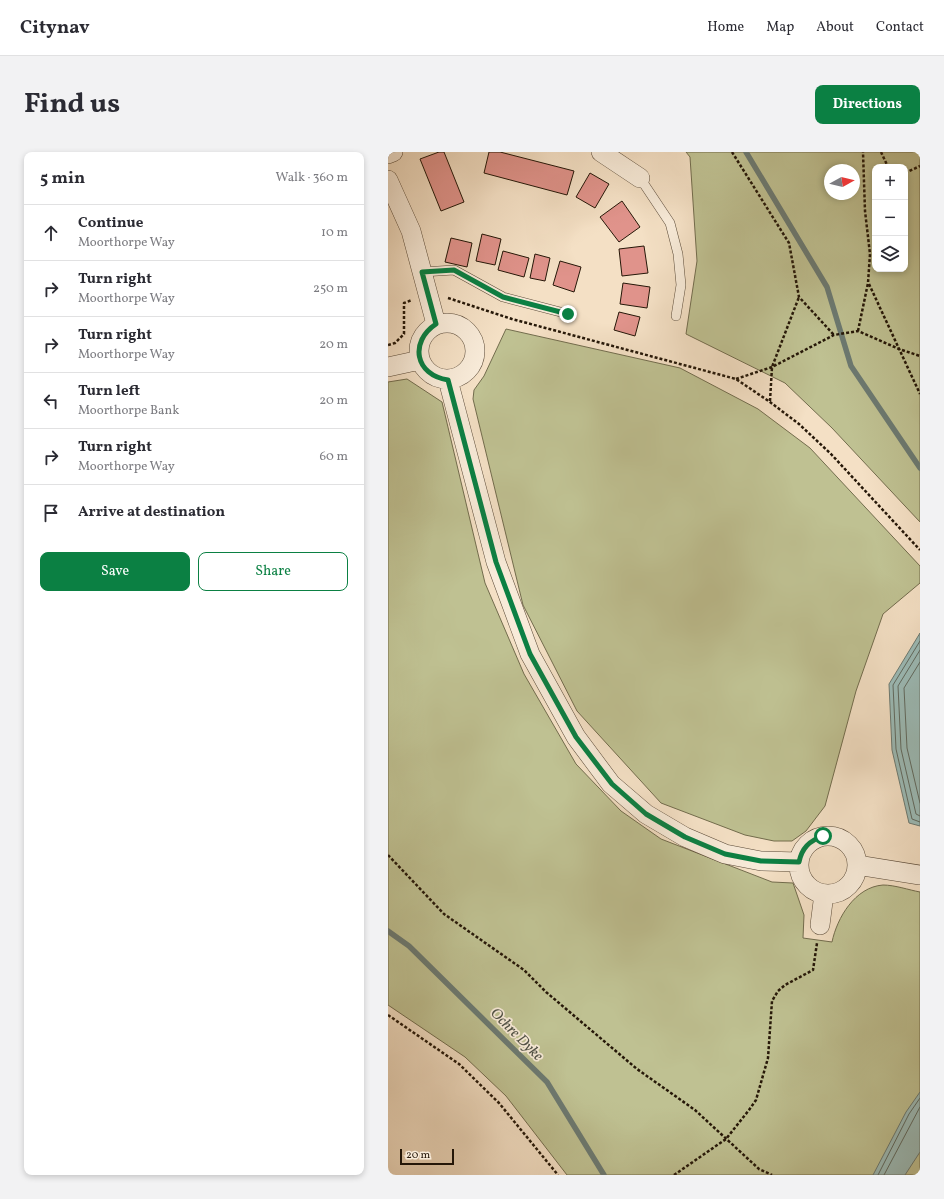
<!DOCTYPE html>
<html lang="en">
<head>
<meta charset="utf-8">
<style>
	:root { --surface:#fff; --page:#f2f2f3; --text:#2b2b33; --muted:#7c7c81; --line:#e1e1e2; --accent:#0b8043 }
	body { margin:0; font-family:Vollkorn,serif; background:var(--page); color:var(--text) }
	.controls { position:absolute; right:12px; top:12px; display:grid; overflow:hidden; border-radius:8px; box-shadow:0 2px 6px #0003 }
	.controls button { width:36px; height:36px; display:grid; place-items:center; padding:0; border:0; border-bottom:1px solid var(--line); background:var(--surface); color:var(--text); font:20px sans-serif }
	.compass { position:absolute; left:436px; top:12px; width:36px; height:36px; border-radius:50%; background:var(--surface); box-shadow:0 2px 6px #0003; rotate:82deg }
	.scale { position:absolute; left:12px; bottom:10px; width:54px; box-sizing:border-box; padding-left:4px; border:2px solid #251708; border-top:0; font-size:11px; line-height:14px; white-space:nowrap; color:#251708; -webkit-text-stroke:3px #f8ebd9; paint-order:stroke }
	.stop { position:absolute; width:12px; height:12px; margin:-9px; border:3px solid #0b8043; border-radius:50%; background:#fff }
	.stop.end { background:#0b8043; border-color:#fff; box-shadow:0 1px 4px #0008 }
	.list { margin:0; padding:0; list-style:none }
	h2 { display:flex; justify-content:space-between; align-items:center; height:52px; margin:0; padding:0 16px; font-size:17px }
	h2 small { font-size:13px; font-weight:400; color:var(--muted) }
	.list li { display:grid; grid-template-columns:26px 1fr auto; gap:12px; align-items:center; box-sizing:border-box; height:56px; padding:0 16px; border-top:1px solid var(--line) }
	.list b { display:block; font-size:15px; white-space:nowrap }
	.list p { margin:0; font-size:13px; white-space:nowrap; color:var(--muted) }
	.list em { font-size:13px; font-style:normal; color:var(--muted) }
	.actions { display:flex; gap:8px; padding:12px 16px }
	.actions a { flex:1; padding:9px 0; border:1px solid var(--accent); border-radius:8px; text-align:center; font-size:14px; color:var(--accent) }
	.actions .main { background:var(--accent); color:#fff }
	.icon { flex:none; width:22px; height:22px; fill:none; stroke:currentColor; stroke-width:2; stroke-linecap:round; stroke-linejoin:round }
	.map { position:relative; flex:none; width:532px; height:1023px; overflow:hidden; border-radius:8px }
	header { display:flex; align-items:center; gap:24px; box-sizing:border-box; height:56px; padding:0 20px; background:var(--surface); border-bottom:1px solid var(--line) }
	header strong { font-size:19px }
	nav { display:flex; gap:22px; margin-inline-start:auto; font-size:14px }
	.intro { display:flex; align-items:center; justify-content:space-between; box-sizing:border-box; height:96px; padding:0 24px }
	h1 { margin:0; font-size:28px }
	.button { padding:10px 18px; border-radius:8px; background:var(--accent); color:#fff; font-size:14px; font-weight:700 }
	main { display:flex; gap:24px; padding:0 24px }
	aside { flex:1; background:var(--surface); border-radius:8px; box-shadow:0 2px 6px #0003 }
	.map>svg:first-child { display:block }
</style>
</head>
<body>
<header>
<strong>Citynav</strong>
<nav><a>Home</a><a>Map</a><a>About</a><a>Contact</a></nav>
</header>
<div class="intro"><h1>Find us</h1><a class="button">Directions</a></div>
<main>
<aside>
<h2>5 min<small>Walk · 360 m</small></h2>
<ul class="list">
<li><svg class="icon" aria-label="ahead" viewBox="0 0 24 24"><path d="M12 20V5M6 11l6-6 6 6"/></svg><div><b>Continue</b><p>Moorthorpe Way</p></div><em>10 m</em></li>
<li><svg class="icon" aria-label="right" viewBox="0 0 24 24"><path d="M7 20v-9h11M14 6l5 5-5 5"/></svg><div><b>Turn right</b><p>Moorthorpe Way</p></div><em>250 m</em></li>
<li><svg class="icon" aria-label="right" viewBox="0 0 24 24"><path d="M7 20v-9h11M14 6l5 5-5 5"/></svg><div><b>Turn right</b><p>Moorthorpe Way</p></div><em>20 m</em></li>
<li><svg class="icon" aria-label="left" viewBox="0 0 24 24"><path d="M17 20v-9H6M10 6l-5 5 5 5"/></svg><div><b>Turn left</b><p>Moorthorpe Bank</p></div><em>20 m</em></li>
<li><svg class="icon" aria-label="right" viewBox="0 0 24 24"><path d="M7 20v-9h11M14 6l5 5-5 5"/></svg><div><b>Turn right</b><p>Moorthorpe Way</p></div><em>60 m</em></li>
<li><svg class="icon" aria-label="arrive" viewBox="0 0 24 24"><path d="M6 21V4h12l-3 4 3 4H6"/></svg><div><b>Arrive at destination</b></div></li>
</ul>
<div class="actions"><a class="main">Save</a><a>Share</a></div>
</aside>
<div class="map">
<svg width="532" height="1023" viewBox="0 0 532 1023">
	<rect width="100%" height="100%" fill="#f4e0c5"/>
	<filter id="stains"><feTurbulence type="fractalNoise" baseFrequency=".005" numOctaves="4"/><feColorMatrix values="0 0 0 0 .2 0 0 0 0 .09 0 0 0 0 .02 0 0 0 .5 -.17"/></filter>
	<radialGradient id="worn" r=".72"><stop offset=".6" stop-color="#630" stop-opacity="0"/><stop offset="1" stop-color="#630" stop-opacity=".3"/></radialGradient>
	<!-- green -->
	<path fill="#bfc192" stroke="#726c4d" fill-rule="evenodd" d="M 298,0 L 532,0 L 532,370 L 444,276 L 397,231 L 298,182 L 309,109 L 302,5 ZM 487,15 L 517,15 L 517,117 L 487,117 ZM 442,18 L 466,18 L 466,42 L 442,42 Z
		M 118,177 L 292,216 L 370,257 L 422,296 L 532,414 L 532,431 L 495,462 L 468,539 L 437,654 L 418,679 L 404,689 L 386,689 L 357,683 L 273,651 L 189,559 L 135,453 L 85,247 L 86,238 L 96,224 Z
		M 19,227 L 54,250 L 97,431 L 136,522 L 188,612 L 233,659 L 273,687 L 384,730 L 405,731 L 416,763 L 415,786 L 444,790 C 449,766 467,735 495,733 C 507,733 521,738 532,740 L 532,1023 L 179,1023 L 118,944 L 77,905 L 0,853 L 0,230 Z"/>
	<!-- water -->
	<path fill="#9cbcb8" stroke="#6c7a72" d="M 532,481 L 532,674 L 521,671 L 504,598 L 501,532 Z
		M 532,940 L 532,1000 L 517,1023 L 485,1023 L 518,960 Z"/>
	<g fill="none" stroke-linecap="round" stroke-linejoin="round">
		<!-- shore -->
		<path stroke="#606a60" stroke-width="1" d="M 532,489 L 505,533 L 508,597 L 524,667 L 532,670
			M 532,498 L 510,534 L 513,597 L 528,662 L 532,664
			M 532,510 L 516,536 L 519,596 L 532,651
			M 490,1023 L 521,962 L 532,946
			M 496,1023 L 532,955"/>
		<!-- stream -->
		<path stroke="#6c7a72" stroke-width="5.5" d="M 358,0 L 439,135 L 463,214 L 532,316
			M 0,779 L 21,794 L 159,930 L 216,1023"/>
	</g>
	<!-- building -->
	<path fill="#e0938b" stroke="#251708" d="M 51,0 L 56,0 L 76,50 L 53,59 L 32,7 Z
		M 101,0 L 112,0 L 186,19 L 179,43 L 96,21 Z
		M 202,21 L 221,32 L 207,56 L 188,45 Z
		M 234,49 L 252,75 L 231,90 L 212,65 Z
		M 94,82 L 113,87 L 107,113 L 88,109 Z
		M 63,86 L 84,91 L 79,115 L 57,110 Z
		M 256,94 L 260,121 L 234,124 L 231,97 Z
		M 115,99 L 141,106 L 136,125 L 110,118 Z
		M 147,102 L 162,106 L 157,129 L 142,126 Z
		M 172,109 L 193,115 L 186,140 L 165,133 Z
		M 235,131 L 262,135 L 259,156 L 232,152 Z
		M 231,160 L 252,165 L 247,184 L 226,178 Z"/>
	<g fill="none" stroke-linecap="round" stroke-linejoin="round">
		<!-- service casing -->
		<g stroke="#594937" stroke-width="10">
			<path id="service" d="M 252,26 L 282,71 L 290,102 L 293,133 L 288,164
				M 34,120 L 66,118 L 115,145 L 180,162"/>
		</g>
		<!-- minor casing -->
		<g stroke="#594937" stroke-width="20">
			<path id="minor" d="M 213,0 L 252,26
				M 0,2 L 5,0
				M 0,28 L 23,79 L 48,172
				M31 199a28 28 0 1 1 56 0a28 28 0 1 1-56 0Z
				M 0,215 L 32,208
				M 60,228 L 108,410 L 142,502 L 188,585 L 223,632 L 258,662 L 297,685 L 337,702 L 373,709 L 411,710
				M411 713a29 29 0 1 1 58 0a29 29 0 1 1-58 0Z
				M 469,713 L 532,723
				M 432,773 L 436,742"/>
		</g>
		<!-- path -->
		<path stroke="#251708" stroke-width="2.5" stroke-dasharray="3 2" stroke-linecap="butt" d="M 344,0 L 401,91 L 411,145 L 446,183
			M 493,0 L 500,15
			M 517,21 L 532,14
			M 481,132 L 532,242
			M 60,146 L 124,167 L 348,227 L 382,250 L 411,272 L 443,302 L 532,398
			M 470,179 L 480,131 L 482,102 L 477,59 L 475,0
			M 0,193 L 7,191 L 16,182 L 16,151 L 24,148
			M 348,227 L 384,215 L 446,183 L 470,179 L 511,197 L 532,204
			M 382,249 L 384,215 L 411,145
			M 0,703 L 56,762 L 136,818 L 158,840 L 249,917 L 307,958 L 371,1017 L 384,1023
			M 0,863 L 71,912 L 111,951 L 170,1023
			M 286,1023 L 338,987 L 361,958 L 368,948 L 380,906 L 384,849 L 390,839 L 397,833 L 425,818 L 429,791"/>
		<!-- service -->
		<use href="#service" stroke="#f8ebd9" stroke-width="9"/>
		<!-- minor -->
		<use href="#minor" stroke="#f8ebd9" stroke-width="19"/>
	</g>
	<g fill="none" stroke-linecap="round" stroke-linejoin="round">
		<!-- route -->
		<path stroke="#0b8043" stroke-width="5" d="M 180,162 L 115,145 L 66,118 L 34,120 L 48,172 C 21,190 27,223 60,228 L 108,410 L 142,502 L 188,585 L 224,632 L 258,662 L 297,685 L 337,702 L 373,709 L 411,710 C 414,696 421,689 435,684"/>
	</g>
	<g text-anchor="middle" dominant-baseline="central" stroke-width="3.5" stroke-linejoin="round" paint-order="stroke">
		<!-- water labels -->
		<g font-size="15" font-style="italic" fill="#4f5146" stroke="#f8ebd9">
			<text transform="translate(128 883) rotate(45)">Ochre Dyke</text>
		</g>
	</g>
	<rect width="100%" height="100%" filter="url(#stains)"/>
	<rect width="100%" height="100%" fill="url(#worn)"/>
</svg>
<div class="controls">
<button>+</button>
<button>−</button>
<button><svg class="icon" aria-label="layers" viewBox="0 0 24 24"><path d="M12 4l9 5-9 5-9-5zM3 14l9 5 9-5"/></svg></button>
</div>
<svg class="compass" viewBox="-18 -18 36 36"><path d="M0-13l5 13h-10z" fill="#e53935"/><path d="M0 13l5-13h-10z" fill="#7c7c81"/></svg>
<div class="scale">20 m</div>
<div class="stop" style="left:435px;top:684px"></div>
<div class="stop end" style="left:180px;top:162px"></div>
</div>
</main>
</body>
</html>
